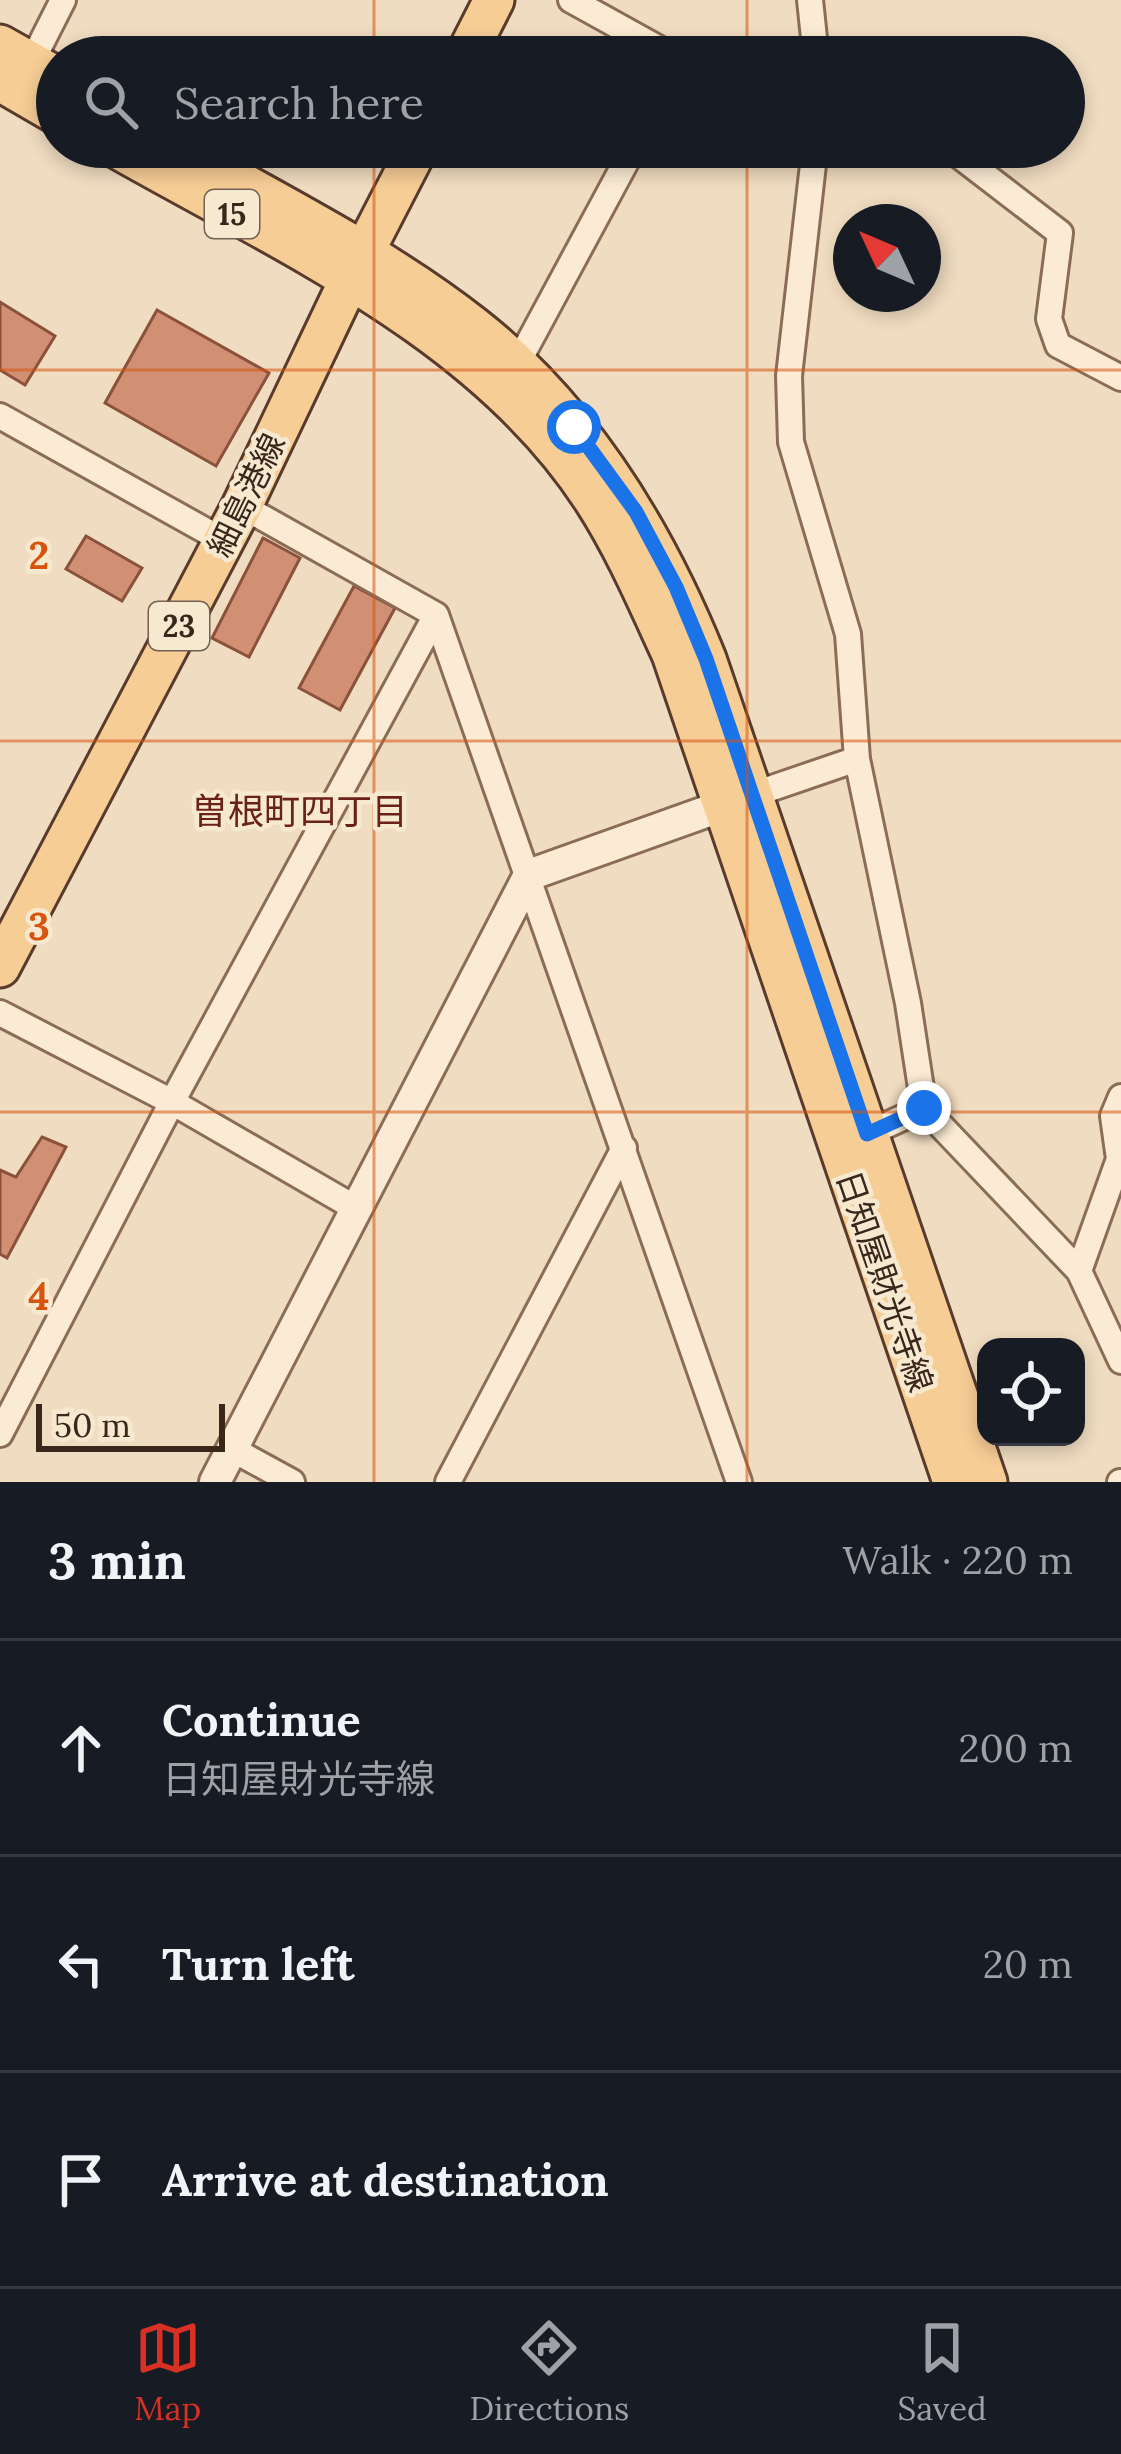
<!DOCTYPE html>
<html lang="en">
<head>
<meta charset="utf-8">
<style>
	:root { --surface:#171b24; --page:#20242c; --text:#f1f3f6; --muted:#9ea1a6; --line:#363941; --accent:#d93025 }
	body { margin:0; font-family:Lora,"Noto Sans JP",serif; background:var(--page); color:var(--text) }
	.controls { position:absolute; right:36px; bottom:36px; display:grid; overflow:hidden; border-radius:24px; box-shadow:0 6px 18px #0003 }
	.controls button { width:108px; height:108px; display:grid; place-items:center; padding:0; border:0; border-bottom:3px solid var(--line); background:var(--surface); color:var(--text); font:60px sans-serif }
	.compass { position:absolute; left:833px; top:204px; width:108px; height:108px; border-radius:50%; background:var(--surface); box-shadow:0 6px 18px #0003; rotate:314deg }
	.scale { position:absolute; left:36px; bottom:30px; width:189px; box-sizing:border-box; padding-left:12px; border:6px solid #39271c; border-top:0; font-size:33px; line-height:42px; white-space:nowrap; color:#39271c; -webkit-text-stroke:9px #f7e8d0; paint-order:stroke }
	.stop { position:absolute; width:36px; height:36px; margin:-27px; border:9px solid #1a73e8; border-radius:50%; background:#fff }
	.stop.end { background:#1a73e8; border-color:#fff; box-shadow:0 3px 12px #0008 }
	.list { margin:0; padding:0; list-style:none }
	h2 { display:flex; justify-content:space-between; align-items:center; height:156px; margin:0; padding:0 48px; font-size:51px }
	h2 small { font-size:39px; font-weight:400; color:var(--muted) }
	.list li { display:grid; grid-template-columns:78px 1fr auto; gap:36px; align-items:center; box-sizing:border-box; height:216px; padding:0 48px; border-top:3px solid var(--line) }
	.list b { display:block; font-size:45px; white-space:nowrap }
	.list p { margin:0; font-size:39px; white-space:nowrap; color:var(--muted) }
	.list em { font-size:39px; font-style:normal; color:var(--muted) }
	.icon { flex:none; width:66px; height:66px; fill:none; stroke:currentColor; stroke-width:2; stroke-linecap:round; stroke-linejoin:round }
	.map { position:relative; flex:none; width:1121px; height:1482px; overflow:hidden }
	.search { position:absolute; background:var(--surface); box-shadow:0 6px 18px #0003; left:36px; right:36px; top:36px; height:132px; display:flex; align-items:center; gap:30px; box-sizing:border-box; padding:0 42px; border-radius:66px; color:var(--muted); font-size:45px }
	.sheet { height:804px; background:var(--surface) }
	nav { display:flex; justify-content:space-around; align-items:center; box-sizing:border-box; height:168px; border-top:3px solid var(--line); background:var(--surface); font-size:33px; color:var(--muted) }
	nav a { display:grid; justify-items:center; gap:6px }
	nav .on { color:var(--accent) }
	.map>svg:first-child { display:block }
</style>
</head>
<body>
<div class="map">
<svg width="1121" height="1482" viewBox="0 0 1121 1482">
	<rect width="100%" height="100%" fill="#f0dcc0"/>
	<!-- building -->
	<path fill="#d19074" stroke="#8b523b" stroke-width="3" d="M 0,302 L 55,336 L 25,385 L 0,370 Z
		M 157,310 L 269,373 L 216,466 L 105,403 Z
		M 86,536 L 142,568 L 122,601 L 66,569 Z
		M 263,538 L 300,558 L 249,657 L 212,638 Z
		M 354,586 L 395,608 L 340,710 L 299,688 Z
		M 42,1137 L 66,1147 L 7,1258 L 0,1254 L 0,1170 L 16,1177 Z"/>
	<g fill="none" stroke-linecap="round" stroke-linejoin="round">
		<!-- minor casing -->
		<g stroke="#8b6d57" stroke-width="30">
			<path id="minor" d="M 571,0 L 674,57
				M 810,0 L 816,57
				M 26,73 L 63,0
				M 815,147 L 789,376 L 791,442 L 848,634 L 857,759 L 908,1003 L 924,1108 L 867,1134
				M 948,147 L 1060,233 L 1049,319 L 1058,345 L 1121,378
				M 516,366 L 634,147
				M 0,416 L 224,541
				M 242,506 L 436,615 L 739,1482
				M 740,799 L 857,759
				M 0,1013 L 172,1102 L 357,1209
				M 924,1108 L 1079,1271 L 1121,1361
				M 1079,1271 L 1119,1159 L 1113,1116 L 1121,1097
				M 0,1434 L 172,1102 L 436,615
				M 232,1449 L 292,1482
				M 448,1482 L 624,1148
				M 1120,1482 L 1121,1482"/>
		</g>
		<!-- tertiary casing -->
		<g stroke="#8b6d57" stroke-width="36">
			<path id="tertiary" d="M 215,1482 L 529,875 L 725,805"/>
		</g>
		<!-- primary casing -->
		<g stroke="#583b2c" stroke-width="45">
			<path id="primary" d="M 0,45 L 57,77
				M 465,57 L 494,0
				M 0,81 L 57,114
				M 115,147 C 283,243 485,331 594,500 C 625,548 648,602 672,654 L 953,1482
				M 178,147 C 277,204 384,256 474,327 C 582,412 655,533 706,659 L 987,1482
				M 0,967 L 242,506 L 349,281 L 418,147"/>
		</g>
		<!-- minor -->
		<use href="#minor" stroke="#fbebd4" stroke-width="24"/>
		<!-- tertiary -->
		<use href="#tertiary" stroke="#fbebd4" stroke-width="30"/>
		<!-- primary -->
		<use href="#primary" stroke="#f6cd95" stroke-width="39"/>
	</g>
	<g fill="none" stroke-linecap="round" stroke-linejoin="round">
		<!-- route -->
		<path stroke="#1a73e8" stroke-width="15" d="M 574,427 L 636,512 L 676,587 L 706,659 L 867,1134 L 924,1108"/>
	</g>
	<!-- grid -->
	<path fill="none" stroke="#d6540e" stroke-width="3" stroke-opacity="0.55" d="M 374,0 L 374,57M 747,0 L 747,57M 374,147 L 374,1482M 747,147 L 747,1482M 0,370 L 1121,370M 0,741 L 1121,741M 0,1112 L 1121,1112"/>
	<g text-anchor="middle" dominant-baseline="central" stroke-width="9" stroke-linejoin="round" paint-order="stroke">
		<!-- shield labels -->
		<g fill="#f7e8d0" stroke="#726152" stroke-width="3">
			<rect x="205" y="190" width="54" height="48" rx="9"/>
			<rect x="149" y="602" width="60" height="48" rx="9"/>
		</g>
		<g font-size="30" font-weight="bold" fill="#39271c">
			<text x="232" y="214">15</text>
			<text x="179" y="626">23</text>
		</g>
		<!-- street labels -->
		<g font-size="33" fill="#39271c" stroke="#f7e8d0">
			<text transform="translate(246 495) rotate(-64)">細島港線</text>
			<text transform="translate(885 1281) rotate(71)">日知屋財光寺線</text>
		</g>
		<!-- neighbourhood labels -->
		<g font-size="36" fill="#692119" stroke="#f7e8d0">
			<text x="300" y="811">曽根町四丁目</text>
		</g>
	</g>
	<g font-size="39" text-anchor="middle" font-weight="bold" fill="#d6540e" stroke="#f7e8d0" stroke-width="9" stroke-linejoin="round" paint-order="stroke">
		<text x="39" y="569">2</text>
		<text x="39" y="940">3</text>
		<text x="39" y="1310">4</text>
	</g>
</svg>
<div class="controls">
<button><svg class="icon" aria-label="locate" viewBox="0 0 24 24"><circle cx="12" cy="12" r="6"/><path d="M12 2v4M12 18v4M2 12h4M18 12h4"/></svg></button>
</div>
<svg class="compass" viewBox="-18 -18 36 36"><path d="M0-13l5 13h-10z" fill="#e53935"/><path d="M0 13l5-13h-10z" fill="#9ea1a6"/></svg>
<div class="scale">50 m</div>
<div class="stop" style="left:574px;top:427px"></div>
<div class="stop end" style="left:924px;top:1108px"></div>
<div class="search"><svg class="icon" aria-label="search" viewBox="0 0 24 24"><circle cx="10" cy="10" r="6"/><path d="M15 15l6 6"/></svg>Search here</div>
</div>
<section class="sheet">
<h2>3 min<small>Walk · 220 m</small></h2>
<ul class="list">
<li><svg class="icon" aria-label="ahead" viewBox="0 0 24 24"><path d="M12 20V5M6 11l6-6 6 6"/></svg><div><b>Continue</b><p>日知屋財光寺線</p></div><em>200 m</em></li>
<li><svg class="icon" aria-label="left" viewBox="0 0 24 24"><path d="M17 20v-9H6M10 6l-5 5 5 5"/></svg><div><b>Turn left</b></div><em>20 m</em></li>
<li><svg class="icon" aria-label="arrive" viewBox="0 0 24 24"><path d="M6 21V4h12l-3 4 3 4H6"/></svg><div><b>Arrive at destination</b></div></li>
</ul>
</section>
<nav>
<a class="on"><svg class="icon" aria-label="map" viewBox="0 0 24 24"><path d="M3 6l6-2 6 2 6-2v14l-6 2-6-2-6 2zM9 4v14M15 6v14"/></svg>Map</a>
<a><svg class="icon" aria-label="directions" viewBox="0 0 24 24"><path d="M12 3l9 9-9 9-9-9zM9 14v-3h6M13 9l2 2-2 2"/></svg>Directions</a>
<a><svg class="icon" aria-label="saved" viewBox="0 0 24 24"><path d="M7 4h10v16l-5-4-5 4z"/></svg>Saved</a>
</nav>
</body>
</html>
